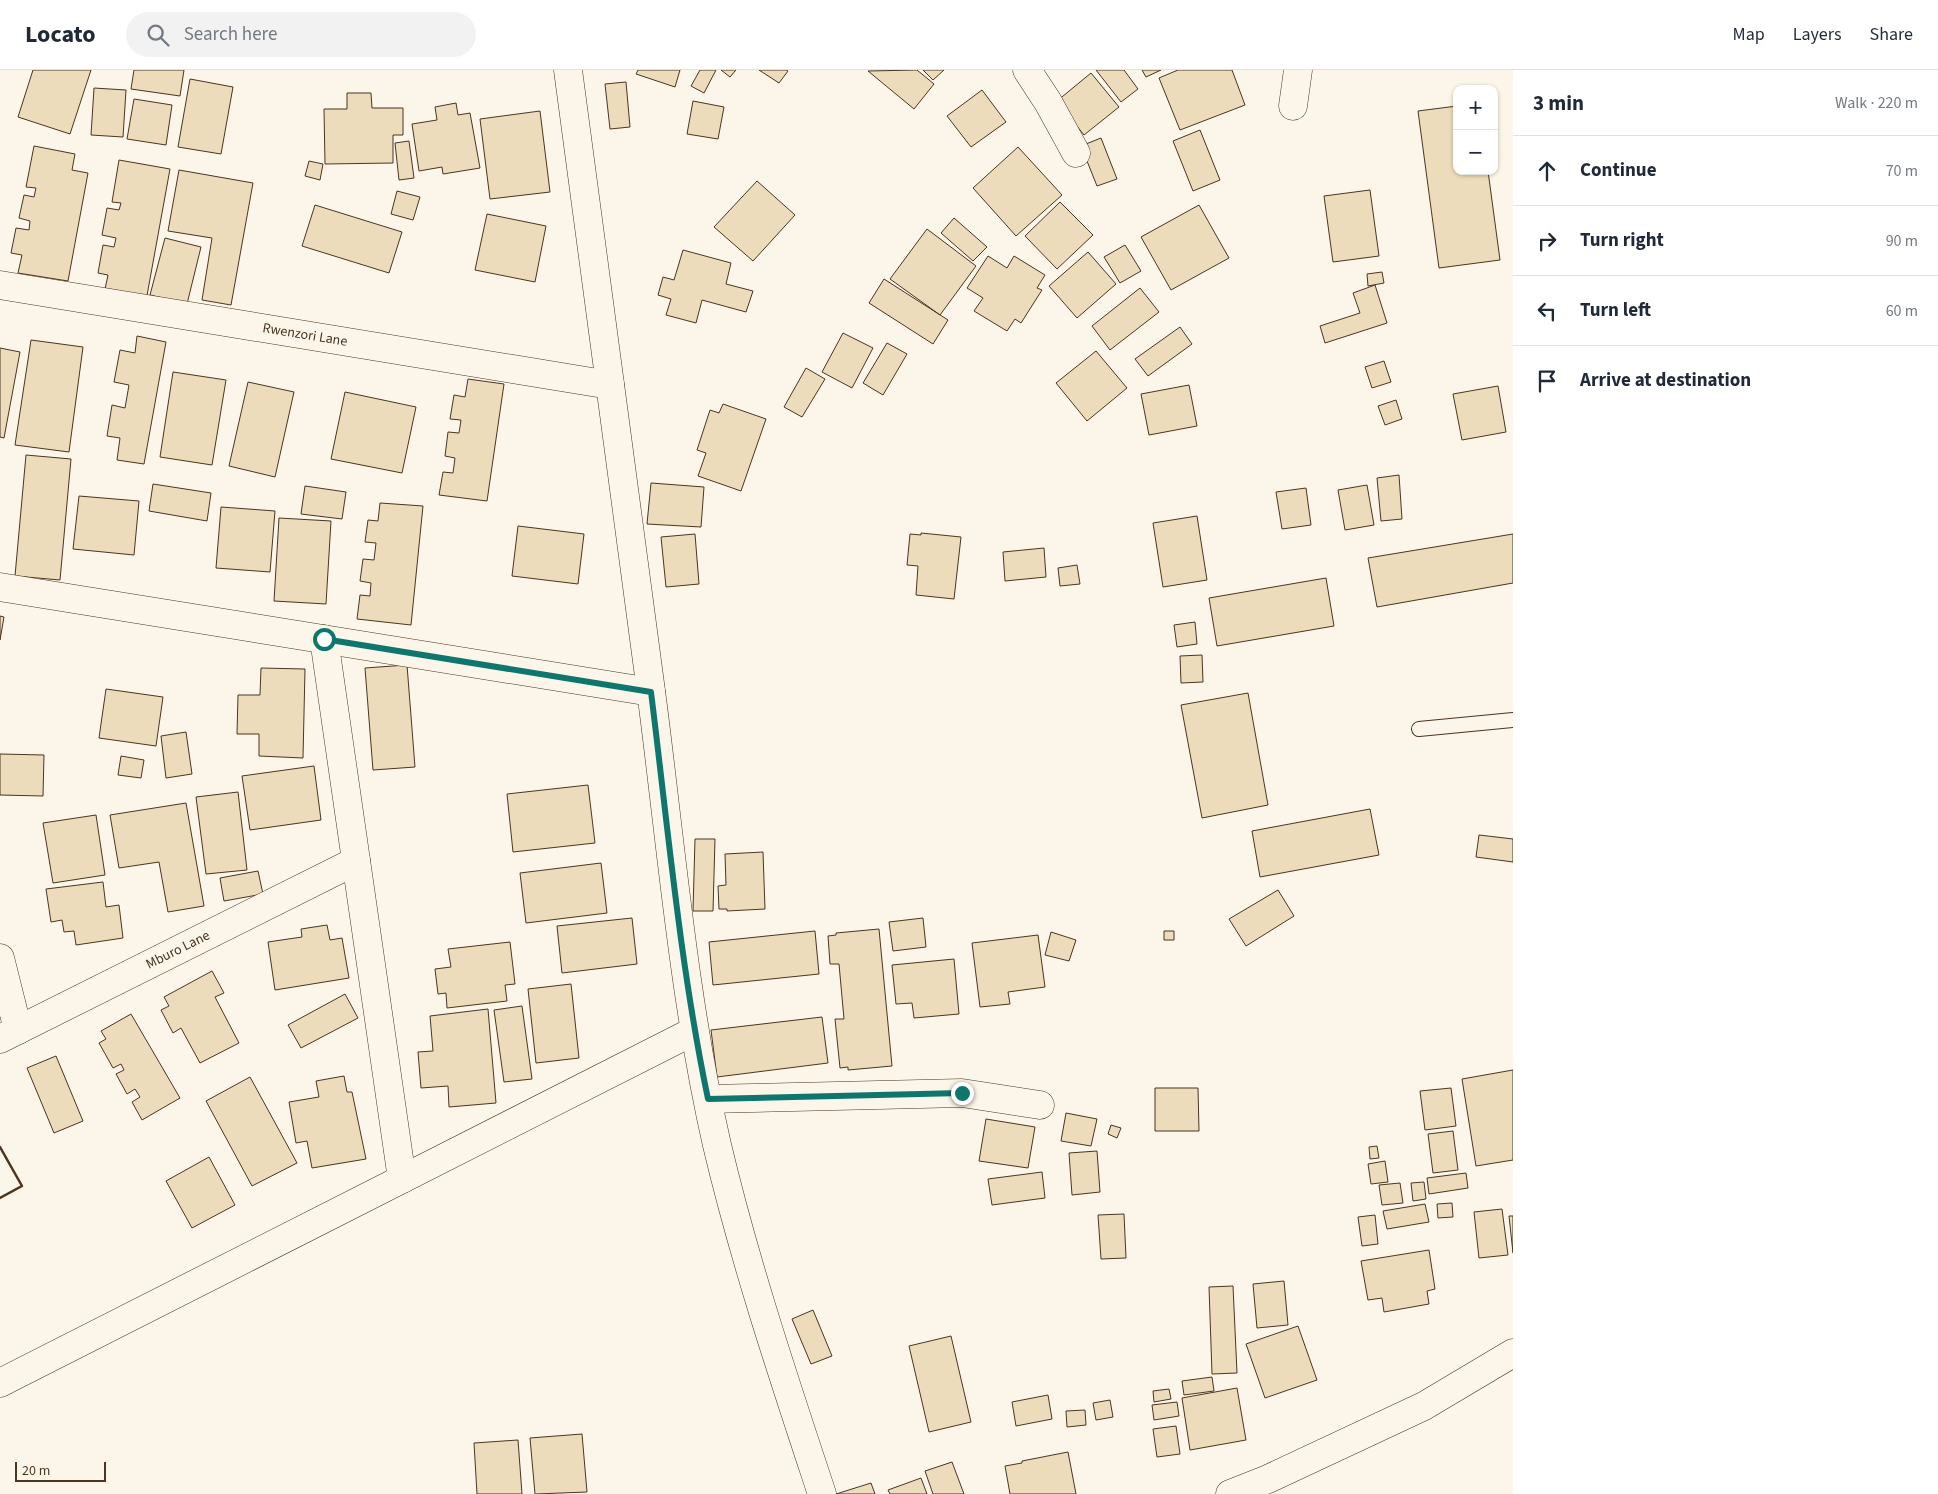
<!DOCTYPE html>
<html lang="en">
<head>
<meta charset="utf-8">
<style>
	:root { --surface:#fff; --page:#f2f2f3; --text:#1f2937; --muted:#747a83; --line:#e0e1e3 }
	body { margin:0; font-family:"Source Sans 3",sans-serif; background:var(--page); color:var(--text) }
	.controls { position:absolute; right:15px; top:15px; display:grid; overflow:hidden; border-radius:10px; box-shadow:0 1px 4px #0004 }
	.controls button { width:45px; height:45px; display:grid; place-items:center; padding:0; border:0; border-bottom:1px solid var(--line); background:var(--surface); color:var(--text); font:25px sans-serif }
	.scale { position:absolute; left:15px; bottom:12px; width:91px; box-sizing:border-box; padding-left:5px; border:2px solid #4a3520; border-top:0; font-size:14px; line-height:18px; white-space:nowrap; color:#4a3520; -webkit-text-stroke:4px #fbf6e9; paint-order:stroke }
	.stop { position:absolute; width:15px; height:15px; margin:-11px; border:4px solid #0f766e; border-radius:50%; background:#fff }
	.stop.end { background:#0f766e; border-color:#fff; box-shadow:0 1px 5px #0008 }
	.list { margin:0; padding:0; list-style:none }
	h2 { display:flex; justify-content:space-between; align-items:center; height:65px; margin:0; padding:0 20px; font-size:21px }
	h2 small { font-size:16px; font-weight:400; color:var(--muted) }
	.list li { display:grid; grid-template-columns:32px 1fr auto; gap:15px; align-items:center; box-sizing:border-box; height:70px; padding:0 20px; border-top:1px solid var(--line) }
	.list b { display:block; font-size:19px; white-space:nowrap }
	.list em { font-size:16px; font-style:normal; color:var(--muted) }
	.icon { flex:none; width:28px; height:28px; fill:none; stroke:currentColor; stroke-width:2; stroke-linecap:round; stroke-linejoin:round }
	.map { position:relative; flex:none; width:1513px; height:1424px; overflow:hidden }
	header { display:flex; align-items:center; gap:30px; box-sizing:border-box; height:70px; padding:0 25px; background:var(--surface); border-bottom:1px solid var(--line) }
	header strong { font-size:24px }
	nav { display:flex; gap:28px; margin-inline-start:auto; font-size:18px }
	.search { width:350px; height:45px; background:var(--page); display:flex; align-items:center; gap:12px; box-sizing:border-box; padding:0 18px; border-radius:28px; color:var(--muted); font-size:19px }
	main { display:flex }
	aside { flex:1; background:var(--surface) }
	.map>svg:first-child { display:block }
</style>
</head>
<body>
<header>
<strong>Locato</strong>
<div class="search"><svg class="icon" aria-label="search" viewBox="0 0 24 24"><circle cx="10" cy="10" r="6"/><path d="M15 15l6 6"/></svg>Search here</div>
<nav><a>Map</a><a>Layers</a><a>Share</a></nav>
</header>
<main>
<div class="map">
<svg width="1513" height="1424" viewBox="0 0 1513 1424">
	<rect width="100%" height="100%" fill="#fbf6e9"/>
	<!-- building -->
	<path fill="#ecdcbc" stroke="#4a3520" d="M 33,0 L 91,0 L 70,64 L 18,47 Z
		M 134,0 L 184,0 L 180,26 L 131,19 Z
		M 638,0 L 680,0 L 675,17 L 636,4 Z
		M 700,0 L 716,0 L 704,23 L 691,16 Z
		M 721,0 L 736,0 L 730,7 Z
		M 759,0 L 786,0 L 788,1 L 779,13 Z
		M 917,0 L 934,14 L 914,39 L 868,1 Z
		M 923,0 L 944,0 L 933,10 Z
		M 1096,0 L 1124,0 L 1138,19 L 1121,32 Z
		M 1142,0 L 1161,0 L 1146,7 Z
		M 1178,0 L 1232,0 L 1245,35 L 1180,60 L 1159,8 Z
		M 1091,3 L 1119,37 L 1084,65 L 1057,31 Z
		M 190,9 L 233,17 L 221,84 L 178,77 Z
		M 626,12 L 630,57 L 610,59 L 605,14 Z
		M 94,18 L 126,20 L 123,67 L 91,65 Z
		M 982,20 L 1006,52 L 971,77 L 947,46 Z
		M 347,23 L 371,23 L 372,38 L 403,38 L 403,65 L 393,65 L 393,93 L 325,94 L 324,39 L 347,39 Z
		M 134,29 L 172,35 L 166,75 L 127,69 Z
		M 693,31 L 724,37 L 718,69 L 687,64 Z
		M 456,33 L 458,45 L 470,43 L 480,98 L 443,104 L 442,97 L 419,101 L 412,54 L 437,50 L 435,37 Z
		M 1457,36 L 1457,101 L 1488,101 L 1500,190 L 1439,198 L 1418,41 Z
		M 540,41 L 550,122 L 490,129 L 480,49 Z
		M 1200,60 L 1220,110 L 1193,121 L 1173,71 Z
		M 1101,68 L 1117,109 L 1097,116 L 1081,76 Z
		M 409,71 L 414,108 L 399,110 L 395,73 Z
		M 34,76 L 75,84 L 72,100 L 88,103 L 68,211 L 18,203 L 22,185 L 11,183 L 16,158 L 29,160 L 30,151 L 19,148 L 24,125 L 34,127 L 36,118 L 26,117 Z
		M 1018,77 L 1062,125 L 1016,166 L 973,118 Z
		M 119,90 L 170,99 L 146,231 L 104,224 L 108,205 L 98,203 L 103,175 L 114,177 L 116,168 L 102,165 L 107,138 L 119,140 L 121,133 L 112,132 Z
		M 309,91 L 323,94 L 320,110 L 305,106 Z
		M 179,100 L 253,113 L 231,235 L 202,230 L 212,168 L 168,161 Z
		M 757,111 L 795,145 L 753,191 L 714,157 Z
		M 1370,120 L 1379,186 L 1333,192 L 1324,126 Z
		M 397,121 L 420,127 L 413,150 L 391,144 Z
		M 1060,132 L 1093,165 L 1057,199 L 1025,166 Z
		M 315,135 L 402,162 L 389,203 L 302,176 Z
		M 1199,135 L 1229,188 L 1171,220 L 1141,167 Z
		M 487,144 L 546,156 L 535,212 L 475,200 Z
		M 954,148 L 987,177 L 973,191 L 941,163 Z
		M 927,159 L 976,196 L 940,245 L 890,209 Z
		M 165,168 L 201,177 L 187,234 L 150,225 Z
		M 1125,175 L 1141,201 L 1120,213 L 1104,187 Z
		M 683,180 L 731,193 L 726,214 L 753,221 L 746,242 L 702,230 L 696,253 L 666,245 L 671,229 L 658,225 L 663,207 L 674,210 Z
		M 1088,182 L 1116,214 L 1077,248 L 1049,216 Z
		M 988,186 L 1007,198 L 1014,186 L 1045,205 L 1037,218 L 1042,220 L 1021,253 L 1015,249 L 1007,261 L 974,241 L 983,228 L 967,218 Z
		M 1382,202 L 1384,213 L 1368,216 L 1367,204 Z
		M 884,209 L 948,250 L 933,274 L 869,233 Z
		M 1375,215 L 1387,253 L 1325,273 L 1320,256 L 1360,243 L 1353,223 Z
		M 1140,218 L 1159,242 L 1110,280 L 1092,256 Z
		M 1180,257 L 1192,274 L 1148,306 L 1135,289 Z
		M 843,263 L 873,278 L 852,318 L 822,302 Z
		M 137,266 L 166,272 L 144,394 L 117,390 L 120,368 L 107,366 L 112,335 L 125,338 L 129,315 L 114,312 L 120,280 L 135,283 Z
		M 31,270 L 83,277 L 69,382 L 15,375 Z
		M 887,273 L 907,284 L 883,325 L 863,313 Z
		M 0,278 L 20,282 L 4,368 L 0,367 Z
		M 1096,281 L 1127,318 L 1087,351 L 1056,313 Z
		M 1384,291 L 1391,312 L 1372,318 L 1365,297 Z
		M 806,298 L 825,309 L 802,347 L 784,337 Z
		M 173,302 L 226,310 L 212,395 L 160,387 Z
		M 468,309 L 504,314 L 487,431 L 439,425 L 443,402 L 453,403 L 455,388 L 445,386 L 448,362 L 459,363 L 461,350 L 450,349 L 454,325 L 465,327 Z
		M 248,312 L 294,322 L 275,407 L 229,396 Z
		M 1189,315 L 1197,356 L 1149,365 L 1141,324 Z
		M 1498,316 L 1506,362 L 1462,370 L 1453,324 Z
		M 345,322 L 416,337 L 402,403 L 331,389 Z
		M 1396,330 L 1402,349 L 1385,355 L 1378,336 Z
		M 723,334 L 766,349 L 741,421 L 698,406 L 706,383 L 697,380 L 710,340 L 719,343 Z
		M 26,385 L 71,389 L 60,510 L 15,506 Z
		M 1399,405 L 1402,449 L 1381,451 L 1377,408 Z
		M 651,413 L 704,417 L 701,457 L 647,454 Z
		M 153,414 L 211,423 L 207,451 L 149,441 Z
		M 1367,415 L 1374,455 L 1345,460 L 1338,420 Z
		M 305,416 L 346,422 L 342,449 L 301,444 Z
		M 1306,418 L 1311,455 L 1282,459 L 1276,422 Z
		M 79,426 L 139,431 L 134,485 L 73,479 Z
		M 380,433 L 423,436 L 411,555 L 357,549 L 360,525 L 370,526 L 371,513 L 360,511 L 363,489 L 374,490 L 376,473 L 365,472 L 368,450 L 378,451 Z
		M 221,437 L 275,441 L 270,502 L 216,498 Z
		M 1197,446 L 1207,510 L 1163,517 L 1153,453 Z
		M 279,448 L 331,451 L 326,534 L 274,531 Z
		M 518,456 L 584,464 L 578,514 L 512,506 Z
		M 921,463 L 961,467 L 954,529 L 916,525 L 918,496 L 907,495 L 910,464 L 921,465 Z
		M 695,464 L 699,514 L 666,517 L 661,467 Z
		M 1513,464 L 1513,513 L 1377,537 L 1368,488 Z
		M 1044,478 L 1046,507 L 1005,511 L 1003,482 Z
		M 1077,495 L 1080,514 L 1060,516 L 1058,498 Z
		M 1326,508 L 1334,556 L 1217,576 L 1209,528 Z
		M 0,546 L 4,547 L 0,570 Z
		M 1195,552 L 1197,574 L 1177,577 L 1174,555 Z
		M 1202,585 L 1203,612 L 1181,613 L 1180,586 Z
		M 407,595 L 415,697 L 373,700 L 365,598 Z
		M 261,598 L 305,599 L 303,688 L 259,686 L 259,664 L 237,664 L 238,625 L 260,625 Z
		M 106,619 L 163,627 L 156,676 L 99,668 Z
		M 1248,623 L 1268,735 L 1202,748 L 1181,635 Z
		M 186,662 L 192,704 L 166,708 L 161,666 Z
		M 0,684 L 44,685 L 43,726 L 0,725 Z
		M 121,686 L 144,690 L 141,708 L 118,705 Z
		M 314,696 L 321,750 L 250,760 L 242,706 Z
		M 588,715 L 595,773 L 513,782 L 507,724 Z
		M 238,722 L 247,800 L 206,804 L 196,727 Z
		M 186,733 L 204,836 L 168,842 L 159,792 L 119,798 L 110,745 Z
		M 1370,739 L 1379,785 L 1260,807 L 1252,761 Z
		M 96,745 L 105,805 L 53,813 L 43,753 Z
		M 1479,765 L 1513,769 L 1513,792 L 1476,787 Z
		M 695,769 L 715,769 L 713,841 L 693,841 Z
		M 763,782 L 765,839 L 727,841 L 727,839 L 719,839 L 718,816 L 726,815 L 725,784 Z
		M 601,793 L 607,843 L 526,853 L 520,803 Z
		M 258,801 L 263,824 L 224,831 L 220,808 Z
		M 103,812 L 106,837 L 119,835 L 123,868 L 76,875 L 74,861 L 64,862 L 62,850 L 51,852 L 46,819 Z
		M 1278,820 L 1294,846 L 1246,876 L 1229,849 Z
		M 632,848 L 637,894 L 562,903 L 557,856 Z
		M 923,848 L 926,877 L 893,881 L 889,852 Z
		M 327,855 L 330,870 L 342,868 L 349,908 L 275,920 L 268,872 L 302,867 L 301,859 Z
		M 879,859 L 892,996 L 848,1000 L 848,997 L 840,998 L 835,949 L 844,949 L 839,894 L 830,894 L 828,866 L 836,865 L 836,863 Z
		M 815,861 L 819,904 L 713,915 L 709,872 Z
		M 1164,861 L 1174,861 L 1174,870 L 1164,870 Z
		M 1051,862 L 1076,870 L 1069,891 L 1045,885 Z
		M 1038,865 L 1045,917 L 1008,922 L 1010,934 L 980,937 L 972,873 Z
		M 510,872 L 515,914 L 505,915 L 507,931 L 447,938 L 446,923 L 438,924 L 435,899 L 451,897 L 448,879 Z
		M 954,889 L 959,944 L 914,948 L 912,933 L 896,934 L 892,895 Z
		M 212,901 L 224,923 L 215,927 L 239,973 L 200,993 L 181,958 L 173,963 L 161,940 L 169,936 L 164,927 Z
		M 571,914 L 579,988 L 536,993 L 528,919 Z
		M 345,924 L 358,948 L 301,978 L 288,955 Z
		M 522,936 L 532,1009 L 504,1012 L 494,940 Z
		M 488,939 L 496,1033 L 449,1037 L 448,1016 L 421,1018 L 418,982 L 433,981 L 430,946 Z
		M 131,944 L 180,1028 L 142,1050 L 132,1032 L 140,1027 L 135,1019 L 127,1024 L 116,1004 L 124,1000 L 121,994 L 113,998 L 99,973 L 106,969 L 101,961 Z
		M 822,947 L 828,993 L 717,1007 L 711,960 Z
		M 56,986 L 83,1051 L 54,1063 L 27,998 Z
		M 1513,1000 L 1513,1090 L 1476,1096 L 1462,1009 Z
		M 344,1006 L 347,1022 L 352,1022 L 366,1089 L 312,1098 L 307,1071 L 296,1073 L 289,1032 L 319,1027 L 316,1011 Z
		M 250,1007 L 297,1093 L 252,1116 L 206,1031 Z
		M 1155,1018 L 1198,1018 L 1199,1061 L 1155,1061 Z
		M 1451,1018 L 1456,1056 L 1425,1060 L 1420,1021 Z
		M 1066,1043 L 1097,1049 L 1091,1076 L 1061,1071 Z
		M 986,1049 L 1035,1057 L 1028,1098 L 979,1091 Z
		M 1111,1055 L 1121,1058 L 1117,1068 L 1108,1064 Z
		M 1453,1061 L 1458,1100 L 1433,1103 L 1428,1064 Z
		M 1377,1076 L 1379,1088 L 1370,1089 L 1369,1077 Z
		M 1097,1081 L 1100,1122 L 1072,1125 L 1069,1083 Z
		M 209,1087 L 235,1135 L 192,1158 L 166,1111 Z
		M 1385,1091 L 1388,1112 L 1371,1114 L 1368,1094 Z
		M 1042,1102 L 1045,1128 L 992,1135 L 988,1109 Z
		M 1466,1103 L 1468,1118 L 1429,1124 L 1427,1108 Z
		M 1424,1112 L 1426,1129 L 1413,1131 L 1411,1113 Z
		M 1400,1113 L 1403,1133 L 1382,1135 L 1379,1115 Z
		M 1452,1133 L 1453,1147 L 1438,1148 L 1437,1134 Z
		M 1425,1134 L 1429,1152 L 1387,1159 L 1383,1141 Z
		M 1502,1139 L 1508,1185 L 1479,1188 L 1474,1142 Z
		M 1124,1144 L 1126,1188 L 1101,1189 L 1098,1145 Z
		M 1375,1145 L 1378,1174 L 1362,1176 L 1358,1147 Z
		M 1509,1146 L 1513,1146 L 1513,1183 Z
		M 1429,1180 L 1435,1219 L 1427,1221 L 1429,1234 L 1384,1242 L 1382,1228 L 1368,1230 L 1361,1191 Z
		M 1284,1211 L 1288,1255 L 1257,1258 L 1253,1214 Z
		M 1233,1216 L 1237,1303 L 1212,1304 L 1209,1217 Z
		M 813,1240 L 832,1286 L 811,1294 L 792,1249 Z
		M 1298,1256 L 1317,1310 L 1265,1328 L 1246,1274 Z
		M 951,1266 L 971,1352 L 929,1362 L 909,1276 Z
		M 1212,1307 L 1214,1321 L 1184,1325 L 1182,1311 Z
		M 1237,1318 L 1246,1370 L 1190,1380 L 1182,1328 Z
		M 1169,1319 L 1171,1329 L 1154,1332 L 1153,1321 Z
		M 1048,1325 L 1052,1349 L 1016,1356 L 1012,1332 Z
		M 1110,1330 L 1113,1347 L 1096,1350 L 1093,1333 Z
		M 1177,1332 L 1179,1346 L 1154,1350 L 1152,1335 Z
		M 1085,1340 L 1086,1355 L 1067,1357 L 1066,1341 Z
		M 1176,1356 L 1180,1384 L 1157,1387 L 1153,1359 Z
		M 582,1364 L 587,1422 L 535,1424 L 530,1368 Z
		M 518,1370 L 522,1424 L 477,1424 L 474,1373 Z
		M 1068,1382 L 1076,1424 L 1010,1424 L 1005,1396 L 1022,1393 L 1022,1391 Z
		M 952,1392 L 964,1424 L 933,1424 L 925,1401 Z
		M 921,1408 L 927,1424 L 890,1424 L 888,1420 Z
		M 871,1413 L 875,1424 L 836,1424 Z"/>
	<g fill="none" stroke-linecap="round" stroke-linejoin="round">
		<!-- service casing -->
		<g stroke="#4a3520" stroke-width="16">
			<path id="service" d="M 1419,659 L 1513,650"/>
		</g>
		<!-- minor casing -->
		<g stroke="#4a3520" stroke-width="29">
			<g id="minor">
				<path d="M 1027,0 L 1048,32 L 1076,83"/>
				<path d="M 1293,36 L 1298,0"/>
				<path id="s1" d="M 0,215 L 610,315"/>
				<path d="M 0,517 L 651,622"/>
				<path d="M 324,569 L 402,1109"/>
				<path d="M 0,888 L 18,960"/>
				<path id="s2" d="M 0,969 L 356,791"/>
				<path d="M 708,1029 L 962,1023 L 1040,1035"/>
				<path d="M 0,1313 L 694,961"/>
				<path d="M 1230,1424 L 1268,1409 L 1424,1336 L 1513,1283"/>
			</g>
		</g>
		<!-- tertiary casing -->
		<g stroke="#4a3520" stroke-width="29">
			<path id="tertiary" d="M 568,0 C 595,207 624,414 651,621 C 671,773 683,926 717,1075 C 745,1193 784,1309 822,1424"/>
		</g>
		<!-- service -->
		<use href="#service" stroke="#fbf6e9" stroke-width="14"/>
		<!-- minor -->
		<use href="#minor" stroke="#fbf6e9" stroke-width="28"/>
		<!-- tertiary -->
		<use href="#tertiary" stroke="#fbf6e9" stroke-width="28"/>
		<!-- wall -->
		<path stroke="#4a3520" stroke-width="2.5" d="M 0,1077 L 22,1116 L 0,1128"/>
	</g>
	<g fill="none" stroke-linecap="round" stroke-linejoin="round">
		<!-- route -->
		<path stroke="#0f766e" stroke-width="6" d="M 324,569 L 651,622 C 668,758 680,895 708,1029 L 962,1023"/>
	</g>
	<g text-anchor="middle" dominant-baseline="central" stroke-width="4" stroke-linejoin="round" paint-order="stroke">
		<!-- street labels -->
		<g font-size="14" fill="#4a3520" stroke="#fbf6e9">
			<text stroke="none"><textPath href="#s1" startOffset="309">Rwenzori Lane</textPath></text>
			<text stroke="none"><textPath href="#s2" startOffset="199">Mburo Lane</textPath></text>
		</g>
	</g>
</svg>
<div class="controls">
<button>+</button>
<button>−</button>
</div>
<div class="scale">20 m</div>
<div class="stop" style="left:324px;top:569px"></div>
<div class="stop end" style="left:962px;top:1023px"></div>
</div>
<aside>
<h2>3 min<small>Walk · 220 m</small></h2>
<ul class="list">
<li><svg class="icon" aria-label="ahead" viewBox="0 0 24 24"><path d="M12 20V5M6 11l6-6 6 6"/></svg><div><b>Continue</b></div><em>70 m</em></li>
<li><svg class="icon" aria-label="right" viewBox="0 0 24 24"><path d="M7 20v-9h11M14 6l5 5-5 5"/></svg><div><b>Turn right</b></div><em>90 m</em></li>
<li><svg class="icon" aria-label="left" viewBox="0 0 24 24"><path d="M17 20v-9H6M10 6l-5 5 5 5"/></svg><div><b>Turn left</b></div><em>60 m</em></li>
<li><svg class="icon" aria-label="arrive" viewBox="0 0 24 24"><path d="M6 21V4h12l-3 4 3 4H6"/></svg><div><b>Arrive at destination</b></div></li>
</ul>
</aside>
</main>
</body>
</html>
